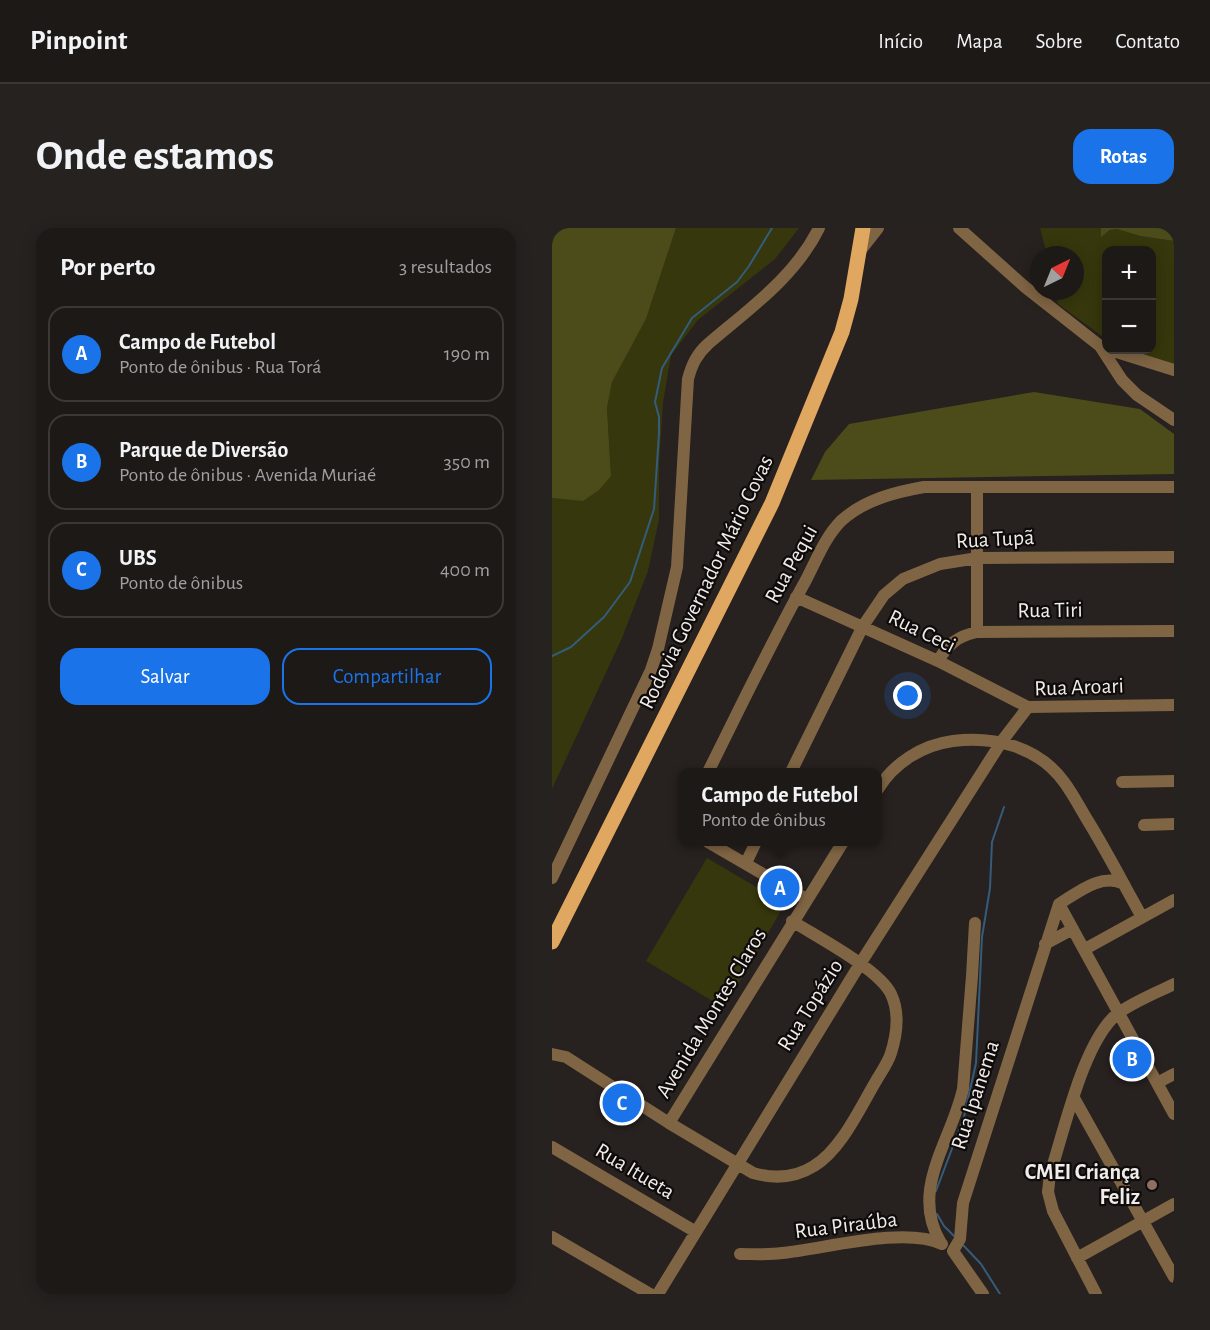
<!DOCTYPE html>
<html lang="pt">
<head>
<meta charset="utf-8">
<style>
	:root { --surface:#1d1917; --page:#252220; --text:#f1f3f6; --muted:#a0a0a1; --line:#3b3836; --accent:#1a73e8 }
	body { margin:0; font-family:"Alegreya Sans",sans-serif; background:var(--page); color:var(--text) }
	.controls { position:absolute; right:18px; top:18px; display:grid; overflow:hidden; border-radius:12px; box-shadow:0 3px 15px #0003 }
	.controls button { width:54px; height:54px; display:grid; place-items:center; padding:0; border:0; border-bottom:2px solid var(--line); background:var(--surface); color:var(--text); font:30px sans-serif }
	.compass { position:absolute; left:478px; top:18px; width:54px; height:54px; border-radius:50%; background:var(--surface); box-shadow:0 3px 15px #0003; rotate:43deg }
	.you { position:absolute; left:356px; top:468px; width:21px; height:21px; margin:-15px; border:4px solid #fff; border-radius:50%; background:#1a73e8; box-shadow:0 0 0 9px #1a73e833 }
	.badge { display:grid; place-items:center; width:39px; height:39px; border-radius:50%; background:var(--accent); color:#fff; font-size:20px; font-weight:700 }
	.pin { position:absolute; translate:-50% -50%; border:3px solid #fff; box-shadow:0 2px 6px #0006 }
	.popup { position:absolute; left:126px; top:540px; width:204px; height:78px; box-sizing:border-box; display:grid; place-content:center; border-radius:12px; background:var(--surface); filter:drop-shadow(0 2px 4px #0005); font-size:20px; white-space:nowrap; color:var(--muted) }
	.popup b { font-size:22px; color:var(--text) }
	.popup::after { content:''; position:absolute; left:50%; top:100%; margin-left:-12px; border:12px solid transparent; border-top-color:var(--surface) }
	.list { margin:0; padding:0; list-style:none }
	h2 { display:flex; justify-content:space-between; align-items:center; height:78px; margin:0; padding:0 24px; font-size:26px }
	h2 small { font-size:20px; font-weight:400; color:var(--muted) }
	.list li { display:grid; grid-template-columns:39px 1fr auto; gap:18px; align-items:center; box-sizing:border-box; height:96px; margin:0 12px 12px; padding:0 12px; border:2px solid var(--line); border-radius:18px }
	.list b { display:block; font-size:22px; white-space:nowrap }
	.list p { margin:0; font-size:20px; white-space:nowrap; color:var(--muted) }
	.list em { font-size:20px; font-style:normal; color:var(--muted) }
	.actions { display:flex; gap:12px; padding:18px 24px }
	.actions a { flex:1; padding:14px 0; border:2px solid var(--accent); border-radius:18px; text-align:center; font-size:21px; color:var(--accent) }
	.actions .main { background:var(--accent); color:#fff }
	.map { position:relative; flex:none; width:622px; height:1066px; overflow:hidden; border-radius:18px }
	header { display:flex; align-items:center; gap:36px; box-sizing:border-box; height:84px; padding:0 30px; background:var(--surface); border-bottom:2px solid var(--line) }
	header strong { font-size:28px }
	nav { display:flex; gap:33px; margin-inline-start:auto; font-size:21px }
	.intro { display:flex; align-items:center; justify-content:space-between; box-sizing:border-box; height:144px; padding:0 36px }
	h1 { margin:0; font-size:42px }
	.button { padding:15px 27px; border-radius:18px; background:var(--accent); color:#fff; font-size:21px; font-weight:700 }
	main { display:flex; gap:36px; padding:0 36px }
	aside { flex:1; background:var(--surface); border-radius:18px; box-shadow:0 3px 15px #0003 }
	.map>svg:first-child { display:block }
</style>
</head>
<body>
<header>
<strong>Pinpoint</strong>
<nav><a>Início</a><a>Mapa</a><a>Sobre</a><a>Contato</a></nav>
</header>
<div class="intro"><h1>Onde estamos</h1><a class="button">Rotas</a></div>
<main>
<aside>
<h2>Por perto<small>3 resultados</small></h2>
<ul class="list">
<li><span class="badge">A</span><div><b>Campo de Futebol</b><p>Ponto de ônibus · Rua Torá</p></div><em>190 m</em></li>
<li><span class="badge">B</span><div><b>Parque de Diversão</b><p>Ponto de ônibus · Avenida Muriaé</p></div><em>350 m</em></li>
<li><span class="badge">C</span><div><b>UBS</b><p>Ponto de ônibus</p></div><em>400 m</em></li>
</ul>
<div class="actions"><a class="main">Salvar</a><a>Compartilhar</a></div>
</aside>
<div class="map">
<svg width="622" height="1066" viewBox="0 0 622 1066">
	<rect width="100%" height="100%" fill="#27211f"/>
	<!-- green -->
	<path fill="#36370c" d="M 124,0 L 247,0 L 223,31 L 146,92 L 119,127 L 111,175 L 107,237 L 107,292 L 96,343 L 70,410 L 0,561 L 0,270 L 13,271 L 59,248 L 55,180 L 60,153 L 94,91 Z
		M 488,0 L 549,0 L 549,8 L 559,2 L 565,1 L 588,8 L 622,13 L 622,141 L 570,122 L 600,122 L 600,22 L 554,22 L 554,111 L 506,76 L 502,63 L 523,63 L 523,27 L 495,27 Z
		M 155,630 L 233,676 L 172,780 L 94,733 Z"/>
	<!-- forest -->
	<path fill="#4b4c19" d="M 0,0 L 124,0 L 94,91 L 60,154 L 55,180 L 59,248 L 47,262 L 31,273 L 0,270 Z
		M 549,0 L 622,0 L 622,13 L 588,8 L 565,1 L 558,2 L 549,9 Z
		M 482,164 L 588,181 L 622,206 L 622,246 L 259,252 L 273,224 L 297,196 Z"/>
	<g fill="none" stroke-linecap="round" stroke-linejoin="round">
		<!-- stream -->
		<path stroke="#335c7d" stroke-width="2" d="M 0,428 L 19,419 L 52,389 L 78,354 L 102,281 L 107,205 L 107,189 L 103,174 L 110,140 L 140,90 L 185,54 L 197,38 L 220,0
			M 384,963 L 412,889 L 424,835 L 430,709 L 438,660 L 440,614 L 452,579
			M 385,986 L 392,998 L 402,1008
			M 411,1017 L 429,1036 L 448,1066"/>
		<!-- minor -->
		<path stroke="#806544" stroke-width="12" d="M 407,0 L 473,59 L 548,118 L 554,120
			M 308,23 L 326,0
			M 548,118 L 570,152 L 585,167 L 622,192
			M 558,122 L 622,142
			M 425,259 L 425,404
			M 244,369 L 386,433 L 476,479
			M 386,433 C 396,416 406,408 425,404 L 622,403
			M 156,544 C 188,480 219,415 254,352 C 264,333 273,309 289,293 C 312,272 343,264 372,259 L 622,259
			M 239,544 L 311,398 L 332,367 L 351,351 L 388,336 L 426,330 L 622,329
			M 570,554 L 622,553
			M 326,561 C 342,535 370,517 401,513 C 442,508 486,518 512,554 C 521,566 528,580 536,593 C 555,624 572,657 590,689
			M 592,597 L 622,596
			M 156,614 L 254,671
			M 194,635 L 204,614
			M 0,650 L 99,442 L 106,421 L 125,339 L 136,151 C 140,136 145,126 156,116 C 197,81 243,49 267,0
			M 507,676 L 622,886
			M 507,676 C 525,665 550,644 572,656
			M 493,716 L 521,701
			M 533,721 L 622,672
			M 0,826 L 14,829 L 117,895 L 291,614
			M 605,855 L 622,846
			M 522,870 L 622,1049
			M 117,895 L 201,945 C 222,951 243,950 262,938 C 289,922 308,880 324,853 C 329,844 336,835 339,825 C 345,806 348,785 339,766 C 327,741 265,709 240,693
			M 0,919 L 144,1004
			M 0,1009 L 98,1066
			M 389,1015 C 357,962 399,914 411,861 L 420,748 L 423,695
			M 188,1026 C 202,1026 216,1027 230,1025 C 272,1021 352,998 390,1016
			M 525,1030 L 622,976
			M 106,1066 L 308,736 L 450,513 L 476,479 L 622,477
			M 431,1066 L 401,1023 L 408,1011 L 411,975 L 507,676
			M 544,1066 L 501,983 L 496,964 L 498,946 C 512,904 531,814 565,786 C 581,774 604,765 622,756"/>
		<!-- major -->
		<path stroke="#e0a760" stroke-width="15" d="M 0,714 L 220,275 L 290,104 L 299,71 L 311,0"/>
	</g>
	<!-- markers -->
	<circle fill="#8d6e63" stroke="#0e0b0a" stroke-width="2" cx="600" cy="957" r="6"/>
	<g text-anchor="middle" dominant-baseline="central" stroke-width="4.5" stroke-linejoin="round" paint-order="stroke">
		<!-- street labels -->
		<g font-size="22" fill="#f0ecea" stroke="#0e0b0a">
			<text transform="translate(443 311) rotate(-3)">Rua Tupã</text>
			<text transform="translate(239 336) rotate(-61)">Rua Pequi</text>
			<text transform="translate(154 354) rotate(-64)">Rodovia Governador Mário Covas</text>
			<text transform="translate(498 382) rotate(-1)">Rua Tiri</text>
			<text transform="translate(370 403) rotate(26)">Rua Ceci</text>
			<text transform="translate(527 459) rotate(-2)">Rua Aroari</text>
			<text transform="translate(258 777) rotate(-58)">Rua Topázio</text>
			<text transform="translate(159 785) rotate(-59)">Avenida Montes Claros</text>
			<text transform="translate(423 867) rotate(-72)">Rua Ipanema</text>
			<text transform="translate(83 943) rotate(31)">Rua Itueta</text>
			<text transform="translate(294 997) rotate(-7)">Rua Piraúba</text>
		</g>
		<!-- poi labels -->
		<g font-size="22" font-weight="bold" fill="#f0ecea" stroke="#0e0b0a" text-anchor="end">
			<text x="588" y="944">CMEI Criança<tspan x="588" dy="25">Feliz</tspan></text>
		</g>
	</g>
</svg>
<div class="controls">
<button>+</button>
<button>−</button>
</div>
<svg class="compass" viewBox="-18 -18 36 36"><path d="M0-13l5 13h-10z" fill="#e53935"/><path d="M0 13l5-13h-10z" fill="#a0a0a1"/></svg>
<div class="you"></div>
<div class="pin badge" style="left:228px;top:660px">A</div>
<div class="popup"><b>Campo de Futebol</b>Ponto de ônibus</div>
<div class="pin badge" style="left:580px;top:831px">B</div>
<div class="pin badge" style="left:70px;top:875px">C</div>
</div>
</main>
</body>
</html>
